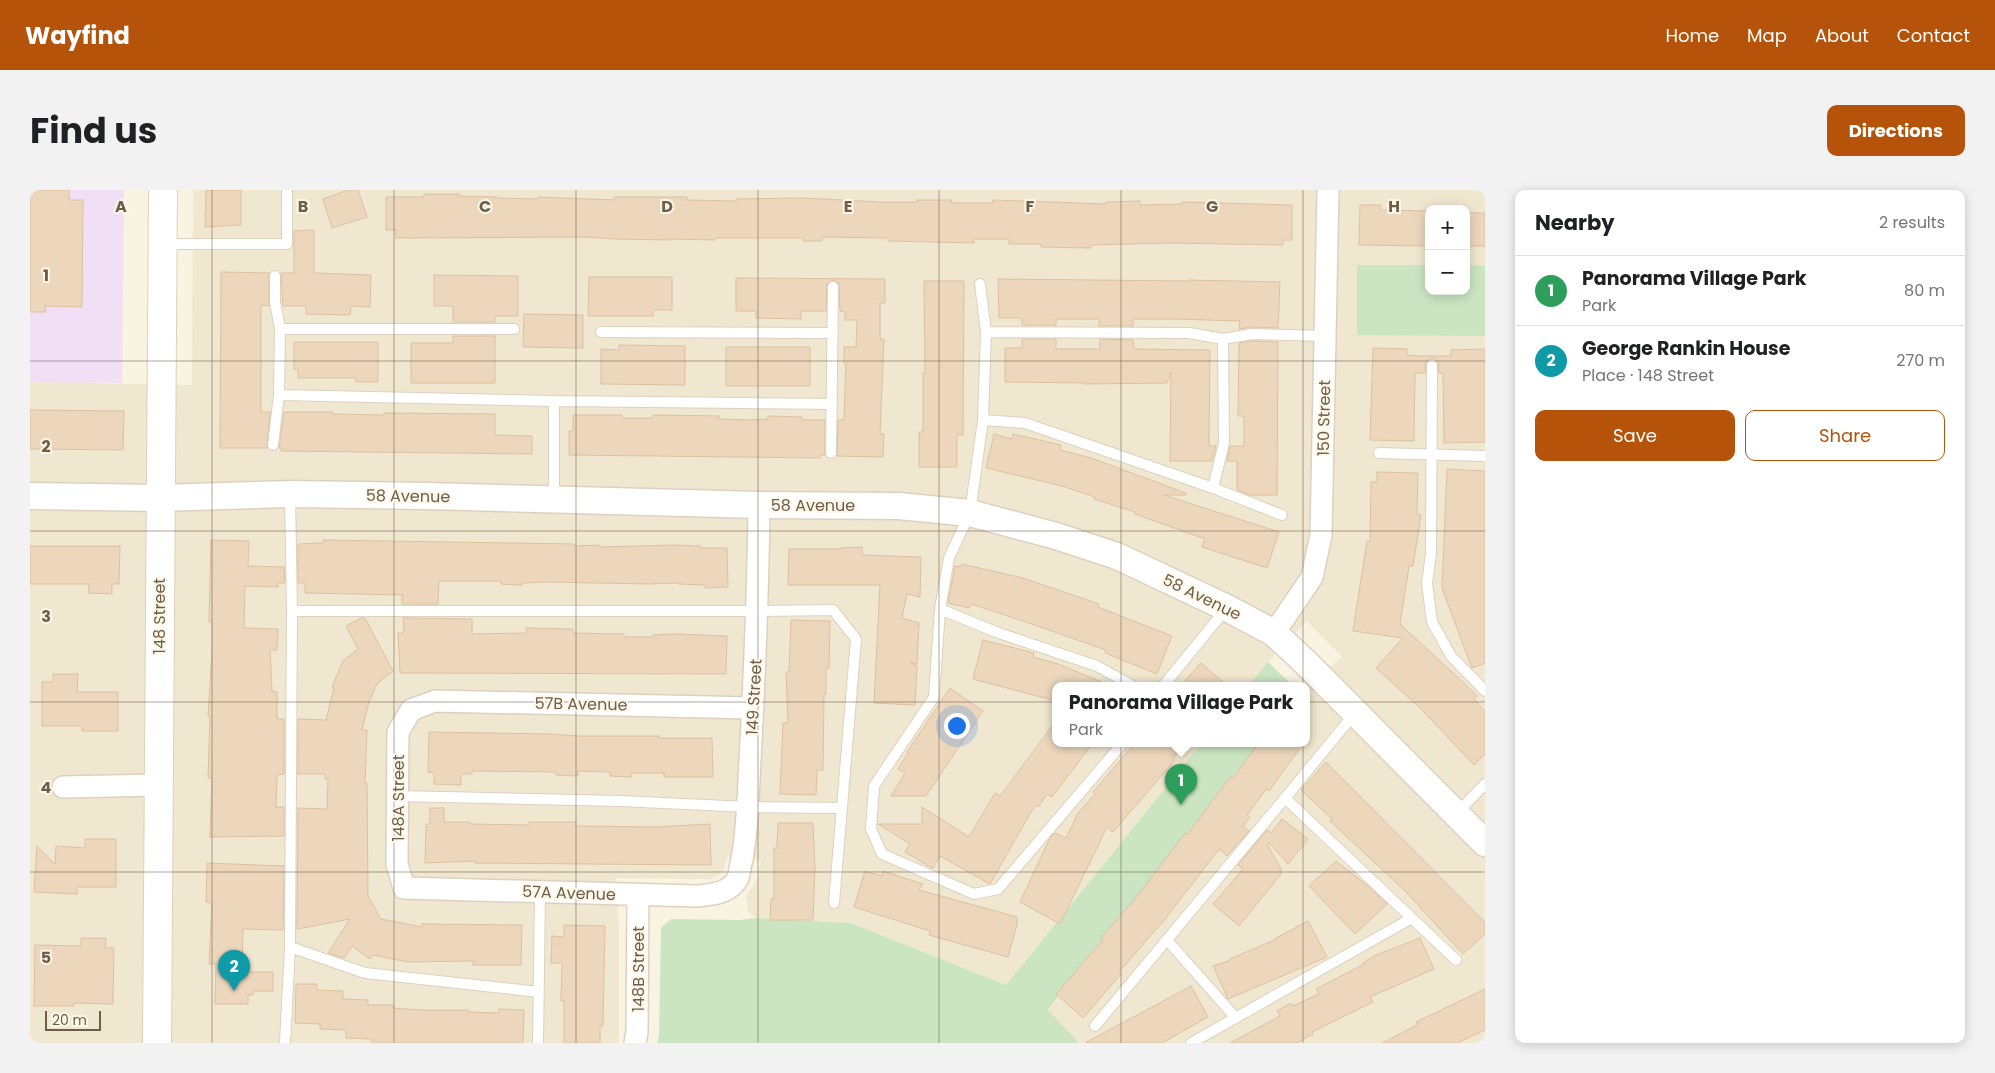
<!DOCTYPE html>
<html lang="en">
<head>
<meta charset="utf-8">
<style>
	:root { --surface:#fff; --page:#f2f2f2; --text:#202124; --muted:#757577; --line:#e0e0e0; --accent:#b45309 }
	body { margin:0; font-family:Poppins,sans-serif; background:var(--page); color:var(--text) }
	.controls { position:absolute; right:15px; top:15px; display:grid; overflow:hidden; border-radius:10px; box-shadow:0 2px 12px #0003 }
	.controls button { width:45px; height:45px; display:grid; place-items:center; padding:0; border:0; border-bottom:1px solid var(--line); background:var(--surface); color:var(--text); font:25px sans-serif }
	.scale { position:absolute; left:15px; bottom:12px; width:56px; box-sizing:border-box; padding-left:5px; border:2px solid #6e5d4b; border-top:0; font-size:14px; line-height:18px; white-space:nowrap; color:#6e5d4b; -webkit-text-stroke:4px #fdf8e8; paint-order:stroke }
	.you { position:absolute; left:926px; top:535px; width:18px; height:18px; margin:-12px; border:4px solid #fff; border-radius:50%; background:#1a73e8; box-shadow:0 0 0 8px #1a73e833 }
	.badge { display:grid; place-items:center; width:32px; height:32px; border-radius:50%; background:var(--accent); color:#fff; font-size:16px; font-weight:700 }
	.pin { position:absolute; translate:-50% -41px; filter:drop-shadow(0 1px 2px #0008) }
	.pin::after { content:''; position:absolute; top:26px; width:18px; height:15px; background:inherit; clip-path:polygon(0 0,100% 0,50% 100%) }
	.popup { position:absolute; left:1022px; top:492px; width:258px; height:65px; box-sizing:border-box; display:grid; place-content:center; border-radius:10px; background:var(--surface); filter:drop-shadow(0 1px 4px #0005); font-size:16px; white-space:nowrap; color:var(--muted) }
	.popup b { font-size:19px; color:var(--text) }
	.popup::after { content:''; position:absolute; left:50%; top:100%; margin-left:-10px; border:10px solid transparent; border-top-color:var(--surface) }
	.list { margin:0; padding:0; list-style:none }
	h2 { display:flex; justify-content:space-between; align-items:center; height:65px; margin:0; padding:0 20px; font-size:21px }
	h2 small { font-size:16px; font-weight:400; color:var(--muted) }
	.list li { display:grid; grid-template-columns:32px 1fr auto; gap:15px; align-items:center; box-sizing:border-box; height:70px; padding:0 20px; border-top:1px solid var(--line) }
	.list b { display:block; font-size:19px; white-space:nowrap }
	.list p { margin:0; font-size:16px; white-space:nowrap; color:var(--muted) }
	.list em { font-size:16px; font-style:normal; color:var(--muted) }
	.actions { display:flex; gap:10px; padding:15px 20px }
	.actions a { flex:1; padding:11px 0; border:1px solid var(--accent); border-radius:10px; text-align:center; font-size:18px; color:var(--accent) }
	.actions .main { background:var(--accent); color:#fff }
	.map { position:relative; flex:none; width:1455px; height:853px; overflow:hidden; border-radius:10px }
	header { display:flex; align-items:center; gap:30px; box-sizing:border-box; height:70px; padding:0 25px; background:var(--accent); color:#fff }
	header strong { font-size:24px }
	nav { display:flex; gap:28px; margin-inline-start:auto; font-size:18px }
	.intro { display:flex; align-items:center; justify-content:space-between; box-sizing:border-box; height:120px; padding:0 30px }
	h1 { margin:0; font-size:35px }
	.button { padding:12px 22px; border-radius:10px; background:var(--accent); color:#fff; font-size:18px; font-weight:700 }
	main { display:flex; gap:30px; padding:0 30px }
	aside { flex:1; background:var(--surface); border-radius:10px; box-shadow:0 2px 12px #0003 }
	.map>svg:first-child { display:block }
</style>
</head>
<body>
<header>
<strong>Wayfind</strong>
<nav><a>Home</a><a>Map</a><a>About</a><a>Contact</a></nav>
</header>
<div class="intro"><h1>Find us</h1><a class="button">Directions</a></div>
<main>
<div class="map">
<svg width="1455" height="853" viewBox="0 0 1455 853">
	<rect width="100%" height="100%" fill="#f9f4e2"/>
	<!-- residential -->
	<path fill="#f0e7d1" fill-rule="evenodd" d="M 163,0 L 1455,0 L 1455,853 L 1049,853 L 1018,821 L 1229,554 L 1276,554 L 1276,497 L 1312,467 L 1277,431 L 1238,472 L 1218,496 L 1026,496 L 1026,554 L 1171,554 L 976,795 L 821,733 L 726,728 L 718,721 L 716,707 L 727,689 L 731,671 L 697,668 L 694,680 L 688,686 L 679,689 L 585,688 L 589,734 L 589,853 L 0,853 L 0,192 L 162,195 ZM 1399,19 L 1436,19 L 1436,101 L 1399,101 Z"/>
	<!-- education -->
	<path fill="#f1dff5" d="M 0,0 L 94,0 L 92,193 L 0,192 Z"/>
	<!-- green -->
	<path fill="#cbe5c2" d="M 1327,75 L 1399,75 L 1399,101 L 1436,101 L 1436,75 L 1455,76 L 1455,146 L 1327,145 Z
		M 1238,472 L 1263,496 L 1218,496 Z
		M 1171,554 L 1229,554 L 1018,820 L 1049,853 L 627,853 L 629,846 L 631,738 L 641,729 L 710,730 L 726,728 L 821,733 L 976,795 Z"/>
	<!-- building -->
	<path fill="#ecd7bc" stroke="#ddc09f" d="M 0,0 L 39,0 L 39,10 L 53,10 L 52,117 L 15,116 L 16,122 L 0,122 Z
		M 176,0 L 211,0 L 211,35 L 175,37 Z
		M 318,0 L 328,0 L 337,27 L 302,38 L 293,9 Z
		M 394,4 L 429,4 L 429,6 L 467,7 L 467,8 L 508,9 L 508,7 L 584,10 L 584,7 L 657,7 L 657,10 L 707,11 L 707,9 L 773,8 L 849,12 L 887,12 L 887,10 L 922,10 L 921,13 L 963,13 L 963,10 L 1076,14 L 1076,12 L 1110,11 L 1110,15 L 1152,14 L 1152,12 L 1262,15 L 1262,50 L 1253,50 L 1253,55 L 1139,53 L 1061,55 L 1061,58 L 1011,57 L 1011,54 L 979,54 L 979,49 L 944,49 L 944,53 L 858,51 L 858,48 L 792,47 L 792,51 L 773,51 L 773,48 L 685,48 L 685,50 L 640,49 L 640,50 L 583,49 L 555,47 L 366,48 L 366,40 L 356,40 L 356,7 L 394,7 Z
		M 1330,15 L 1351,15 L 1351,20 L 1399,21 L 1399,56 L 1329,55 Z
		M 1436,23 L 1455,23 L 1455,56 L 1436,56 Z
		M 284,40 L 284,83 L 341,85 L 340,117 L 321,116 L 320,125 L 276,124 L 276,116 L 253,116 L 251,83 L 264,83 L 264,41 Z
		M 191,82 L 239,83 L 239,116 L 231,115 L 231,222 L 240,222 L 237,258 L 190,258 Z
		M 404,85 L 488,86 L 488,126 L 465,126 L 465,132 L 423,132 L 423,116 L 404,116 Z
		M 559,87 L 642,87 L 642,120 L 623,120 L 623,126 L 558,126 Z
		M 706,88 L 855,89 L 855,113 L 850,113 L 850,149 L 854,149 L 850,244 L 854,244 L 853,267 L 807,266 L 808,230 L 814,230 L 816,173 L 814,173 L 814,157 L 826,157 L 827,130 L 815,130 L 815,122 L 810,121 L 809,93 L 803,90 L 797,94 L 796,121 L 771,121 L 771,129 L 726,128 L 726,121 L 706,121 Z
		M 968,89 L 1158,91 L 1158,90 L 1250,92 L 1248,138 L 1222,137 L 1209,139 L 1210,131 L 1143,129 L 1103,129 L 1103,136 L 1069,136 L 1069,129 L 1026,129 L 1026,135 L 992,135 L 992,128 L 969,128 Z
		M 894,91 L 934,91 L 933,245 L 927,245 L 927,277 L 889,277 L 889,242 L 893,242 L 893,183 L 895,183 Z
		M 494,124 L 553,125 L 553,158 L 493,157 Z
		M 423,146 L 465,146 L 465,193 L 381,193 L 381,153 L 423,153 Z
		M 992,149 L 1026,149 L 1026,159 L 1070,159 L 1070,149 L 1103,150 L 1104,159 L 1180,160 L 1179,256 L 1186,256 L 1182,271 L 1140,271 L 1141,182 L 1137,193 L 1054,194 L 1054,193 L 975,192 L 975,158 L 992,158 Z
		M 1222,151 L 1248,152 L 1247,305 L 1219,305 L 1207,300 L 1207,271 L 1197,271 L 1200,256 L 1214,256 L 1214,226 L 1208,226 L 1209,153 Z
		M 264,152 L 348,152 L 348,192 L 326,192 L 326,188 L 268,188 L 268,179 L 264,179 Z
		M 589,155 L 655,156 L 655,195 L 571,194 L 571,159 L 589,160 Z
		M 696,157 L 780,157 L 780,196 L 696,196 Z
		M 1343,158 L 1377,159 L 1377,165 L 1388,166 L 1421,166 L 1421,160 L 1455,159 L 1455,252 L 1414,253 L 1413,183 L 1409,183 L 1408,172 L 1403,168 L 1396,172 L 1395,183 L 1385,183 L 1384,251 L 1340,250 Z
		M 0,220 L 94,221 L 93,260 L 0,259 Z
		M 254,222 L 303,222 L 303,224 L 354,225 L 354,223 L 465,224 L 465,245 L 502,246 L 502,264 L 251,261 L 251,258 L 249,258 Z
		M 543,225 L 592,225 L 592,228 L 623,228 L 623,225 L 689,226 L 688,229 L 720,230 L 738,229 L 738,226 L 772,227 L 772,230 L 795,230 L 795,265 L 790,265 L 790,268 L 539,265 L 539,241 L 543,241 Z
		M 964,244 L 982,249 L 983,244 L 1031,255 L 1030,260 L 1061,268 L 1156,303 L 1156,305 L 1134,305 L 1249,342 L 1237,378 L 1172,357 L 1175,349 L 1105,324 L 1105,322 L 1064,309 L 1065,307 L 1032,296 L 956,278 Z
		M 1417,279 L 1455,281 L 1455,473 L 1442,478 L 1412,398 Z
		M 1347,282 L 1388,283 L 1387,324 L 1391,325 L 1383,376 L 1379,376 L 1370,434 L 1436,495 L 1447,506 L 1444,509 L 1455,521 L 1455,564 L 1444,575 L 1390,518 L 1346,478 L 1373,448 L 1323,441 L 1337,351 L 1340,352 L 1341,292 L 1347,292 Z
		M 181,350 L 219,351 L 218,376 L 254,377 L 255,393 L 248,393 L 248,397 L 215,396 L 214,438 L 248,439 L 247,460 L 240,460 L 242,501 L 247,502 L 247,529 L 254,529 L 254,584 L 247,585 L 246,617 L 254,617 L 254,646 L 180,647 L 182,588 L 178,588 L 180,526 L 178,526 L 182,463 L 182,432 L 179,432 Z
		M 293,350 L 544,354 L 544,356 L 569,355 L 569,357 L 644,355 L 671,356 L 670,358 L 697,358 L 698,397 L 675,398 L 675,395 L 648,394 L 648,393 L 619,394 L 518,392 L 492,393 L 492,395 L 471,394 L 471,391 L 409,391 L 408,414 L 372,414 L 372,406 L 374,405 L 275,403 L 275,393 L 268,393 L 268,354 L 293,353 Z
		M 0,356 L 90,356 L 89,394 L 82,394 L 82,404 L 58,403 L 59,394 L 0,394 Z
		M 832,357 L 832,365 L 891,367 L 890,407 L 877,404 L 872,428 L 889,433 L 887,474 L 880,472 L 887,476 L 885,515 L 844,513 L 850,395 L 758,395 L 759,359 L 811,359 L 811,358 Z
		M 932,374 L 993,388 L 1069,414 L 1068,417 L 1142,446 L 1127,484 L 1075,463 L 1076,460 L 993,431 L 941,414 L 939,418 L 918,413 L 925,376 L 931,377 Z
		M 331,428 L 335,428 L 363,481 L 347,494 L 339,512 L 332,540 L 337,540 L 335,593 L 337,593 L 338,706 L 351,729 L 392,737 L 392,734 L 492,735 L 491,775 L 443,775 L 444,771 L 378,772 L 343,765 L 340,769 L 322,756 L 314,768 L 298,763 L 320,729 L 267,739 L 268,618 L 297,619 L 298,589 L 295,589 L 295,584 L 268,584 L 268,529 L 296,530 L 304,498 L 302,497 L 313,471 L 328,459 L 316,436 Z
		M 373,428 L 442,429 L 442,444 L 496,443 L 496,438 L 543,439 L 543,443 L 594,444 L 594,447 L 623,447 L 623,445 L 645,444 L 697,446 L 696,484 L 370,483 L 368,443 L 374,443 Z
		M 761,430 L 800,431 L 799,478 L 796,478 L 796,504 L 794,504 L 793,580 L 787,580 L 786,605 L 750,604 L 753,533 L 758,533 L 756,482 L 759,482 Z
		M 953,450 L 1004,463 L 1003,467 L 1028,474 L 1081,496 L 1026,496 L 1026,511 L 943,489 Z
		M 1171,473 L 1198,496 L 1150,496 Z
		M 23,484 L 48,484 L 47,502 L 88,502 L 88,541 L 52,541 L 52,536 L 12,536 L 12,492 L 23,492 Z
		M 920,498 L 953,521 L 896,606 L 861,606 L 875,583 L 868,579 L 878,563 L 877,562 Z
		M 1026,531 L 1026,554 L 1062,554 L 1022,607 L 1017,604 L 1008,617 L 1005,615 L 960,694 L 910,666 L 903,678 L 900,677 L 875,662 L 880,654 L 848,634 L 892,634 L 892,617 L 939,647 L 965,603 L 970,606 Z
		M 399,542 L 521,544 L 548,546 L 629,546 L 629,548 L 682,548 L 683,587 L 634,587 L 634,583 L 601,583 L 601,587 L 580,586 L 580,582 L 548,581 L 548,586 L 526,585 L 526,582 L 442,581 L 442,584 L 431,584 L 431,595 L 404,594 L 404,583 L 398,582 Z
		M 1104,554 L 1156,554 L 1143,568 L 1145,570 L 1083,642 L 1077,637 L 1030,734 L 990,712 L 1020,648 L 1025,643 L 1036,648 L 1048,623 L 1065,604 L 1063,602 Z
		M 1228,554 L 1273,554 L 1239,601 L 1236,599 L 1217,625 L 1220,627 L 1213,636 L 1219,641 L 1197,666 L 1189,659 L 1136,728 L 1089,782 L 1091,784 L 1053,828 L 1026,804 L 1073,750 L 1071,748 L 1109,704 L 1155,643 L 1157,645 L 1201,586 L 1203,588 Z
		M 1296,572 L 1455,732 L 1455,744 L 1433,764 L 1375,701 L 1300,631 L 1302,629 L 1271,600 Z
		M 400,618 L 414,618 L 414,632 L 440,632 L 440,634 L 499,635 L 499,632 L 546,632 L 546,636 L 626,637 L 680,634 L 681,675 L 445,673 L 445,671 L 395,673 L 396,634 L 400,634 Z
		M 1252,629 L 1278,649 L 1258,674 L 1239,653 L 1237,654 L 1251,679 L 1251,684 L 1209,736 L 1183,714 L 1213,679 L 1208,675 L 1237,640 L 1241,643 Z
		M 748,633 L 783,633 L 785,679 L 783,730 L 740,730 L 741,709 L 744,709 L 744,658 L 747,658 Z
		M 55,649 L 86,649 L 86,697 L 47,697 L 47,704 L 4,702 L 7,656 L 25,674 L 26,656 L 55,658 Z
		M 1306,671 L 1339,697 L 1357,714 L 1325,744 L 1279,696 Z
		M 177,673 L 254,676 L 253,740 L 213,739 L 212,782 L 243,782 L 243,801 L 223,801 L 223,805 L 218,805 L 218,814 L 185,814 L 186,774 L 179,774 L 182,713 L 176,712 Z
		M 835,681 L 852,686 L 853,681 L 893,694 L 889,700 L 987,727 L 987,734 L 978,767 L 899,745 L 900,741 L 824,717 Z
		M 1278,731 L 1297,767 L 1198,809 L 1183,776 L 1198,771 L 1202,768 L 1247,749 L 1246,748 Z
		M 534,735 L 575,736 L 573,836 L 570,836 L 570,853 L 534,853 L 534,811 L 531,811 L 532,773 L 521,773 L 522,746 L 534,747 Z
		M 51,748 L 76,748 L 75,758 L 84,758 L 83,814 L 44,813 L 44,816 L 4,816 L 5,755 L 51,756 Z
		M 1390,748 L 1404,779 L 1340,807 L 1343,812 L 1282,842 L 1283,844 L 1267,853 L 1200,853 L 1250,826 L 1247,821 L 1261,813 L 1263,816 L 1289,804 L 1286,799 L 1334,774 L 1333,773 L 1344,766 Z
		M 266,794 L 287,794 L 287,800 L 313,801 L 313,809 L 338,810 L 338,815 L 363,815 L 363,818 L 389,820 L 439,820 L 439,822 L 469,823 L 469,819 L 494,820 L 493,853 L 342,853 L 342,849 L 316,848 L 316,840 L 290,839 L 290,834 L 265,833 Z
		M 1161,796 L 1178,827 L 1132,853 L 1055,853 Z
		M 1455,799 L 1455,840 L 1427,853 L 1352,853 L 1387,835 L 1386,832 Z"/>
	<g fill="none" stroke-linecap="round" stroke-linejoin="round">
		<!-- service casing -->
		<g stroke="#dcd1bf" stroke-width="12">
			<path id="service" d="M 133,54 L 257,54 L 257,0
				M 950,94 L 956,142 L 953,230 L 940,323 L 919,368 L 910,419 L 966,442 L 1067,476 L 1103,496
				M 250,139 L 484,139
				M 571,142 L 803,143
				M 956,142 L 1159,143 L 1193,149 L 1222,144 L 1296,146
				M 1402,175 L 1401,364 L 1397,393 L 1402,432 L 1421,466 L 1455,501
				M 249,205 L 524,211 L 524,309
				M 524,211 L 802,214
				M 953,230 L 995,233 L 1183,298 L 1252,325
				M 243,255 L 249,205 L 250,139 L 245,112 L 245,86
				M 801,263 L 803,97
				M 1349,263 L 1455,266
				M 1183,298 L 1194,253 L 1193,149
				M 910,419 L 904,507 L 844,596 L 841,639 L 852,664 L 944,704 L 968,699 L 1092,554
				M 262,421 L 727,421 L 803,420 L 826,449 L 804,713
				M 1133,496 L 1196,419
				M 1325,523 L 1255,608 L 1426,770
				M 367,606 L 591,611 L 718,617 L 812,618
				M 1427,623 L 1455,594
				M 1137,750 L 1206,828
				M 260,757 L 335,783 L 509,802
				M 1065,836 L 1255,608
				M 255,853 L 260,757 L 262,421 L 260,304
				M 508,853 L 510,702
				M 1161,853 L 1382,728"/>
		</g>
		<!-- minor casing -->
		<g stroke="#dcd1bf" stroke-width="24">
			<path id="minor" d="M 1244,443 L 1282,387 L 1291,345 L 1298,0
				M 723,518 L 405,511 L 381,520 L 368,542 L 367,674 L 374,698 L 668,706 C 684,704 700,703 708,688 C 710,682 710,675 712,669 C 717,643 718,616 719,589 C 724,498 728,406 729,315
				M 33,597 L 128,595
				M 605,853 L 607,842 L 608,705"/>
		</g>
		<!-- tertiary casing -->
		<g stroke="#dcd1bf" stroke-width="29">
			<path id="tertiary" d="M 0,306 L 130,308 L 260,304 L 397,306 L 729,315 L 869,316 L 940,323 L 1026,346 L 1087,366 L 1197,418 L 1244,443 L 1275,472 L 1455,653"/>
		</g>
		<!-- secondary casing -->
		<g stroke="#ded0bb" stroke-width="30">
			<path id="secondary" d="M 127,853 L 133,0"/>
		</g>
		<!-- service -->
		<use href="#service" stroke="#fff" stroke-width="10"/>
		<!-- minor -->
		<use href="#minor" stroke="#fff" stroke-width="21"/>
		<!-- tertiary -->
		<use href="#tertiary" stroke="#fff" stroke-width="26"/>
		<!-- secondary -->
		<use href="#secondary" stroke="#fff" stroke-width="28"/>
	</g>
	<!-- grid -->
	<path fill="none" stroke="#6e5d4b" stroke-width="1" stroke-opacity="0.55" d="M 182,0 L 182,853M 364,0 L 364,853M 546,0 L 546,853M 728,0 L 728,853M 909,0 L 909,853M 1091,0 L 1091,853M 1273,0 L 1273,853M 0,171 L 1455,171M 0,341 L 1455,341M 0,512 L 1455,512M 0,682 L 1455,682"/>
	<g text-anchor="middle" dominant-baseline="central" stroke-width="4" stroke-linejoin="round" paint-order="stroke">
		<!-- street labels -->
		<g font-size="16" fill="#6e5d4b" stroke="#fdf8e8">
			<text transform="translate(1294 228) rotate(-89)">150 Street</text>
			<text transform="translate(378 306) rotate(1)">58 Avenue</text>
			<text x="783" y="315">58 Avenue</text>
			<text transform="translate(1172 407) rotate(26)">58 Avenue</text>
			<text transform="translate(129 426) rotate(-90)">148 Street</text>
			<text transform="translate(724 507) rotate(-87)">149 Street</text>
			<text transform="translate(551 514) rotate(1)">57B Avenue</text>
			<text transform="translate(368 608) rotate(-90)">148A Street</text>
			<text transform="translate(539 703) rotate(2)">57A Avenue</text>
			<text transform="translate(608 779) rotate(-90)">148B Street</text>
		</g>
	</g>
	<g font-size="16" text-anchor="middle" font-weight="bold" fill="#6e5d4b" stroke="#fdf8e8" stroke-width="4" stroke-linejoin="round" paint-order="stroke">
		<text x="91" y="22">A</text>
		<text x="273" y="22">B</text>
		<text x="455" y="22">C</text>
		<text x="637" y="22">D</text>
		<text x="818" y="22">E</text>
		<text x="1000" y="22">F</text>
		<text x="1182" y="22">G</text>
		<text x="1364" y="22">H</text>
		<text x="16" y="91">1</text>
		<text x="16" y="262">2</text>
		<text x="16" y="432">3</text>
		<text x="16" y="603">4</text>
		<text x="16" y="773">5</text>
	</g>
</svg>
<div class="controls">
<button>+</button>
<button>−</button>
</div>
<div class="scale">20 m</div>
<div class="you"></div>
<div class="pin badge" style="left:1151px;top:615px;background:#2e9e5b">1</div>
<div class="popup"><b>Panorama Village Park</b>Park</div>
<div class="pin badge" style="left:204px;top:801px;background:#0f9aa8">2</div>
</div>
<aside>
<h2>Nearby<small>2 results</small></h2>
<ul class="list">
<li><span class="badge" style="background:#2e9e5b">1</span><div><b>Panorama Village Park</b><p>Park</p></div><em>80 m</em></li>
<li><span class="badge" style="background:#0f9aa8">2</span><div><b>George Rankin House</b><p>Place · 148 Street</p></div><em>270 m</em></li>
</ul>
<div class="actions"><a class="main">Save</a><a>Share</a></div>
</aside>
</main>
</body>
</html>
